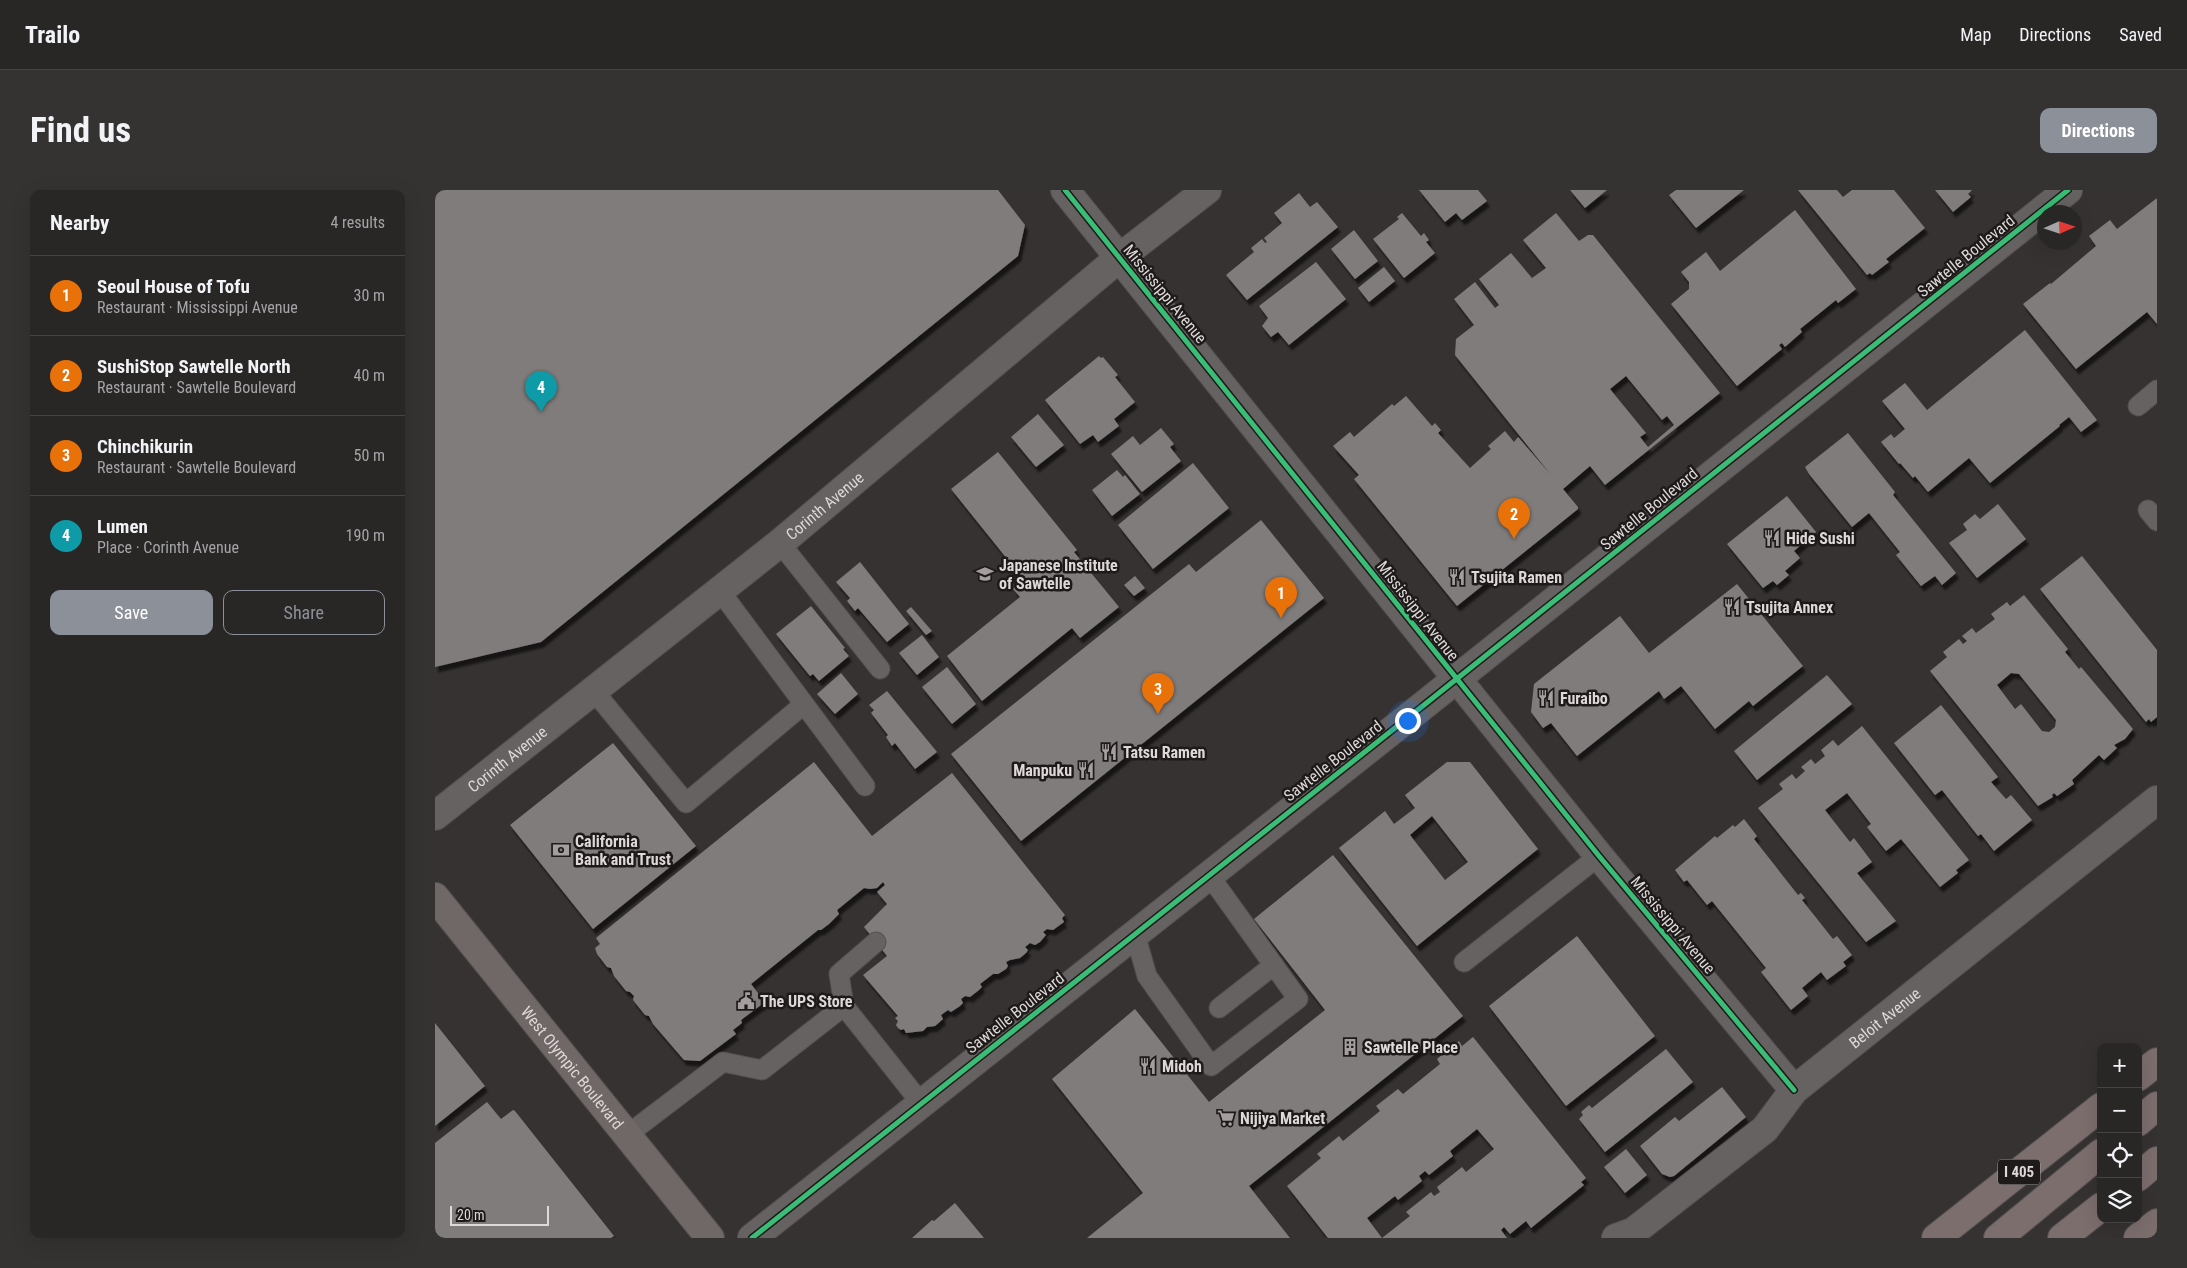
<!DOCTYPE html>
<html lang="en">
<head>
<meta charset="utf-8">
<style>
	:root { --surface:#292626; --page:#353232; --text:#f1f3f6; --muted:#a5a5a7; --line:#454343; --accent:#8c9099 }
	body { margin:0; font-family:"Roboto Condensed",sans-serif; background:var(--page); color:var(--text) }
	.controls { position:absolute; right:15px; bottom:15px; display:grid; overflow:hidden; border-radius:10px; box-shadow:0 5px 20px #0002 }
	.controls button { width:45px; height:45px; display:grid; place-items:center; padding:0; border:0; border-bottom:1px solid var(--line); background:var(--surface); color:var(--text); font:25px sans-serif }
	.compass { position:absolute; left:1602px; top:15px; width:45px; height:45px; border-radius:50%; background:var(--surface); box-shadow:0 5px 20px #0002; rotate:87deg }
	.scale { position:absolute; left:15px; bottom:12px; width:99px; box-sizing:border-box; padding-left:5px; border:2px solid #ded8d8; border-top:0; font-size:14px; line-height:18px; white-space:nowrap; color:#ded8d8; -webkit-text-stroke:4px #1e1a1a; paint-order:stroke }
	.you { position:absolute; left:972px; top:530px; width:18px; height:18px; margin:-12px; border:4px solid #fff; border-radius:50%; background:#1a73e8; box-shadow:0 0 0 8px #1a73e833 }
	.badge { display:grid; place-items:center; width:32px; height:32px; border-radius:50%; background:var(--accent); color:#fff; font-size:16px; font-weight:700 }
	.pin { position:absolute; translate:-50% -41px; filter:drop-shadow(0 1px 2px #0008) }
	.pin::after { content:''; position:absolute; top:26px; width:18px; height:15px; background:inherit; clip-path:polygon(0 0,100% 0,50% 100%) }
	.list { margin:0; padding:0; list-style:none }
	h2 { display:flex; justify-content:space-between; align-items:center; height:65px; margin:0; padding:0 20px; font-size:21px }
	h2 small { font-size:16px; font-weight:400; color:var(--muted) }
	.list li { display:grid; grid-template-columns:32px 1fr auto; gap:15px; align-items:center; box-sizing:border-box; height:80px; padding:0 20px; border-top:1px solid var(--line) }
	.list b { display:block; font-size:19px; white-space:nowrap }
	.list p { margin:0; font-size:16px; white-space:nowrap; color:var(--muted) }
	.list em { font-size:16px; font-style:normal; color:var(--muted) }
	.actions { display:flex; gap:10px; padding:15px 20px }
	.actions a { flex:1; padding:11px 0; border:1px solid var(--accent); border-radius:10px; text-align:center; font-size:18px; color:var(--accent) }
	.actions .main { background:var(--accent); color:#fff }
	.icon { flex:none; width:28px; height:28px; fill:none; stroke:currentColor; stroke-width:2; stroke-linecap:round; stroke-linejoin:round }
	.map { position:relative; flex:none; width:1722px; height:1048px; overflow:hidden; border-radius:10px }
	header { display:flex; align-items:center; gap:30px; box-sizing:border-box; height:70px; padding:0 25px; background:var(--surface); border-bottom:1px solid var(--line) }
	header strong { font-size:24px }
	nav { display:flex; gap:28px; margin-inline-start:auto; font-size:18px }
	.intro { display:flex; align-items:center; justify-content:space-between; box-sizing:border-box; height:120px; padding:0 30px }
	h1 { margin:0; font-size:35px }
	.button { padding:12px 22px; border-radius:10px; background:var(--accent); color:#fff; font-size:18px; font-weight:700 }
	main { display:flex; gap:30px; padding:0 30px }
	aside { flex:1; background:var(--surface); border-radius:10px; box-shadow:0 5px 20px #0002 }
	.map>svg:first-child { display:block }
</style>
</head>
<body>
<header>
<strong>Trailo</strong>
<nav><a>Map</a><a>Directions</a><a>Saved</a></nav>
</header>
<div class="intro"><h1>Find us</h1><a class="button">Directions</a></div>
<main>
<aside>
<h2>Nearby<small>4 results</small></h2>
<ul class="list">
<li><span class="badge" style="background:#e8710a">1</span><div><b>Seoul House of Tofu</b><p>Restaurant · Mississippi Avenue</p></div><em>30 m</em></li>
<li><span class="badge" style="background:#e8710a">2</span><div><b>SushiStop Sawtelle North</b><p>Restaurant · Sawtelle Boulevard</p></div><em>40 m</em></li>
<li><span class="badge" style="background:#e8710a">3</span><div><b>Chinchikurin</b><p>Restaurant · Sawtelle Boulevard</p></div><em>50 m</em></li>
<li><span class="badge" style="background:#0f9aa8">4</span><div><b>Lumen</b><p>Place · Corinth Avenue</p></div><em>190 m</em></li>
</ul>
<div class="actions"><a class="main">Save</a><a>Share</a></div>
</aside>
<div class="map">
<svg width="1722" height="1048" viewBox="0 0 1722 1048">
	<defs>
		<filter id="shadow"><feDropShadow dx="3" dy="5.5" stdDeviation="1" flood-color="#0009"/></filter>
	</defs>
	<rect width="100%" height="100%" fill="#373232"/>
	<!-- building -->
	<path fill="#807c7c" fill-rule="evenodd" filter="url(#shadow)" d="M 0,0 L 563,0 L 590,35 L 583,66 L 106,452 L 0,477 Z
		M 984,0 L 1043,0 L 1052,11 L 1027,30 L 1021,23 L 1010,32 Z
		M 1135,0 L 1172,0 L 1150,18 Z
		M 1241,0 L 1309,0 L 1261,38 L 1234,5 Z
		M 1363,0 L 1402,0 L 1408,7 L 1417,0 L 1459,0 L 1490,38 L 1451,69 L 1454,72 L 1437,85 L 1435,83 L 1432,85 Z
		M 1500,0 L 1537,0 L 1533,4 L 1536,7 L 1518,22 Z
		M 864,3 L 875,17 L 882,12 L 903,37 L 812,110 L 791,85 L 819,62 L 816,58 L 827,49 L 830,53 L 832,52 L 829,48 L 847,33 L 839,23 Z
		M 1722,8 L 1722,134 L 1712,122 L 1641,179 L 1588,114 L 1615,93 L 1616,94 L 1661,56 L 1654,46 L 1675,30 L 1682,39 Z
		M 1360,20 L 1421,99 L 1403,113 L 1401,110 L 1365,139 L 1367,142 L 1350,157 L 1347,153 L 1344,155 L 1347,159 L 1302,196 L 1236,114 L 1254,99 L 1254,92 L 1246,82 L 1271,62 L 1285,81 Z
		M 967,23 L 986,46 L 989,43 L 994,50 L 991,52 L 1000,63 L 969,88 L 938,49 L 964,29 L 962,27 Z
		M 1121,23 L 1144,51 L 1153,45 L 1158,45 L 1285,203 L 1170,295 L 1155,276 L 1128,299 L 1143,317 L 1143,319 L 1022,416 L 919,289 L 924,285 L 898,256 L 915,242 L 919,247 L 957,214 L 959,216 L 971,206 L 997,236 L 1000,233 L 1006,240 L 1003,243 L 1035,278 L 1056,259 L 1053,256 L 1070,241 L 1079,252 L 1083,247 L 1116,285 L 1020,165 L 1021,149 L 1039,135 L 1019,109 L 1040,92 L 1060,118 L 1064,115 L 1044,89 L 1076,63 L 1097,88 L 1111,78 L 1088,50 ZM 1191,186 L 1227,230 L 1232,226 L 1239,235 L 1213,257 L 1205,247 L 1211,243 L 1175,199 Z
		M 919,40 L 943,71 L 920,89 L 896,59 Z
		M 881,72 L 911,109 L 854,155 L 843,142 L 836,147 L 827,136 L 833,128 L 824,116 Z
		M 949,77 L 960,91 L 934,112 L 923,98 Z
		M 1590,140 L 1662,230 L 1646,242 L 1634,227 L 1624,235 L 1625,236 L 1555,293 L 1534,268 L 1493,302 L 1480,286 L 1478,288 L 1465,273 L 1464,274 L 1446,252 L 1456,244 L 1459,248 L 1470,239 L 1447,211 L 1470,193 L 1492,220 Z
		M 664,166 L 666,168 L 668,167 L 683,185 L 680,187 L 700,212 L 679,229 L 684,236 L 663,252 L 658,245 L 645,254 L 610,210 Z
		M 603,224 L 629,255 L 601,277 L 576,247 Z
		M 726,238 L 739,254 L 735,257 L 746,271 L 707,302 L 676,264 L 698,246 L 705,255 Z
		M 1413,243 L 1460,302 L 1458,305 L 1521,383 L 1507,395 L 1500,386 L 1486,396 L 1461,365 L 1465,362 L 1434,323 L 1417,337 L 1374,284 L 1370,277 Z
		M 563,262 L 642,360 L 639,362 L 684,417 L 645,448 L 637,438 L 547,511 L 512,466 L 585,407 L 578,399 L 589,390 L 516,299 Z
		M 758,273 L 794,318 L 718,379 L 683,335 Z
		M 682,280 L 688,287 L 690,285 L 705,304 L 677,326 L 657,300 Z
		M 1352,306 L 1381,342 L 1359,361 L 1365,368 L 1350,381 L 1354,385 L 1342,395 L 1338,391 L 1328,398 L 1292,354 Z
		M 1563,314 L 1591,349 L 1542,388 L 1514,353 L 1532,340 L 1528,334 L 1540,324 L 1545,329 Z
		M 826,330 L 889,408 L 586,651 L 516,564 L 754,374 L 761,382 Z
		M 1647,366 L 1722,460 L 1722,527 L 1716,532 L 1714,529 L 1711,532 L 1605,399 Z
		M 425,372 L 474,434 L 452,452 L 423,418 L 420,421 L 412,411 L 415,408 L 401,392 Z
		M 700,386 L 710,398 L 699,406 L 689,395 Z
		M 1302,394 L 1368,476 L 1318,516 L 1314,511 L 1280,539 L 1246,496 L 1229,509 L 1224,501 L 1142,566 L 1116,533 L 1108,538 L 1096,522 L 1099,494 L 1185,426 L 1214,463 Z
		M 1589,405 L 1633,459 L 1630,462 L 1644,479 L 1646,477 L 1698,539 L 1690,549 L 1679,555 L 1682,558 L 1669,570 L 1664,565 L 1637,590 L 1639,594 L 1622,606 L 1619,603 L 1617,605 L 1618,607 L 1603,616 L 1495,481 L 1512,467 L 1508,462 L 1524,449 L 1528,454 L 1532,451 L 1527,446 L 1537,438 L 1541,443 L 1560,429 L 1556,424 L 1572,412 L 1575,416 ZM 1576,483 L 1584,484 L 1621,530 L 1620,537 L 1614,542 L 1607,541 L 1586,514 L 1580,519 L 1562,495 Z
		M 376,416 L 410,458 L 408,459 L 414,466 L 384,491 L 378,484 L 375,486 L 341,444 Z
		M 476,417 L 497,441 L 491,445 L 471,421 Z
		M 487,445 L 504,467 L 482,485 L 464,463 Z
		M 512,477 L 541,514 L 517,534 L 487,497 Z
		M 406,483 L 423,504 L 400,524 L 382,504 Z
		M 1392,485 L 1417,514 L 1322,590 L 1299,561 Z
		M 452,501 L 502,562 L 480,579 L 460,553 L 457,556 L 451,547 L 453,545 L 436,523 L 439,520 L 434,515 Z
		M 1506,515 L 1563,587 L 1556,592 L 1571,609 L 1576,605 L 1597,630 L 1559,661 L 1546,644 L 1543,646 L 1507,600 L 1500,605 L 1459,553 Z
		M 1427,536 L 1534,670 L 1521,680 L 1523,683 L 1505,697 L 1466,649 L 1451,661 L 1432,637 L 1436,634 L 1412,603 L 1390,620 L 1415,652 L 1419,648 L 1437,672 L 1422,683 L 1461,731 L 1431,752 L 1323,618 L 1348,599 L 1344,594 L 1357,584 L 1361,589 L 1370,581 L 1366,577 L 1376,569 L 1380,574 L 1390,566 L 1386,560 L 1398,550 L 1403,556 Z
		M 178,553 L 261,656 L 158,739 L 75,635 Z
		M 379,572 L 437,646 L 517,583 L 630,725 L 627,728 L 629,732 L 618,740 L 612,739 L 608,742 L 611,745 L 605,752 L 600,755 L 595,753 L 590,757 L 593,760 L 591,763 L 585,768 L 575,770 L 571,772 L 573,776 L 571,779 L 563,784 L 558,784 L 545,794 L 547,797 L 544,800 L 535,807 L 530,806 L 526,809 L 528,813 L 525,816 L 516,822 L 513,820 L 506,825 L 508,829 L 500,836 L 492,837 L 488,841 L 471,843 L 469,839 L 466,840 L 463,838 L 461,835 L 463,831 L 460,828 L 463,826 L 428,785 L 452,766 L 429,737 L 452,714 L 442,702 L 450,695 L 448,692 L 442,698 L 435,699 L 429,698 L 402,720 L 404,724 L 394,734 L 386,740 L 383,740 L 316,794 L 330,812 L 306,830 L 307,833 L 298,840 L 301,844 L 265,871 L 249,870 L 218,834 L 214,826 L 210,825 L 198,810 L 199,806 L 195,802 L 191,801 L 179,786 L 176,778 L 172,777 L 162,764 L 160,758 L 165,754 L 161,748 Z
		M 1012,572 L 1035,572 L 1103,659 L 982,756 L 904,658 L 950,621 L 959,634 L 980,618 L 970,605 ZM 997,626 L 1033,672 L 1010,690 L 975,645 Z
		M 1309,629 L 1322,646 L 1319,649 L 1363,705 L 1366,703 L 1370,708 L 1367,710 L 1398,749 L 1402,746 L 1417,765 L 1408,772 L 1411,776 L 1392,790 L 1386,782 L 1367,798 L 1373,806 L 1356,820 L 1326,782 L 1331,778 L 1277,711 L 1272,715 L 1252,690 L 1249,692 L 1240,680 L 1280,646 L 1282,648 L 1298,635 L 1300,637 Z
		M 898,665 L 1028,826 L 814,996 L 855,1048 L 652,1048 L 708,1003 L 617,889 L 700,819 L 774,912 L 890,820 L 819,729 Z
		M 1142,746 L 1220,846 L 1131,916 L 1054,816 Z
		M 0,833 L 50,896 L 0,936 Z
		M 1038,847 L 1151,988 L 1146,992 L 1149,995 L 1096,1038 L 1091,1031 L 1075,1044 L 1069,1037 L 1066,1040 L 1072,1048 L 893,1048 L 852,996 L 886,968 L 882,964 L 904,946 L 908,951 L 945,921 L 941,916 L 963,899 L 968,904 L 1005,874 L 1002,869 L 1024,851 L 1027,856 ZM 1042,939 L 1059,959 L 1031,982 L 1027,977 L 1002,997 L 1005,1002 L 999,1006 L 996,1002 L 971,1022 L 975,1026 L 947,1048 L 932,1028 L 960,1006 L 963,1010 L 987,991 L 984,986 L 990,981 L 994,985 L 1018,966 L 1015,961 Z
		M 1231,859 L 1258,892 L 1170,962 L 1144,929 L 1148,925 L 1146,922 L 1154,915 L 1157,918 Z
		M 1287,897 L 1311,927 L 1239,986 L 1235,987 L 1227,984 L 1205,956 L 1240,927 L 1244,931 Z
		M 52,912 L 66,929 L 78,920 L 80,921 L 179,1046 L 176,1048 L 0,1048 L 0,953 Z
		M 1191,959 L 1212,985 L 1190,1003 L 1169,977 Z
		M 520,1013 L 549,1048 L 477,1048 L 497,1030 L 499,1031 Z"/>
	<g fill="none" stroke-linecap="round" stroke-linejoin="round">
		<!-- service casing -->
		<g stroke="#545050" stroke-width="21">
			<path id="service" d="M 1703,216 L 1722,200
				M 1713,320 L 1722,331
				M 345,353 L 445,479
				M 285,401 L 430,596
				M 158,500 L 251,613 L 368,515
				M 700,744 L 712,786 L 776,876 L 863,809 L 774,685
				M 1029,772 L 1164,666
				M 409,816 L 404,784 L 441,752
				M 784,818 L 839,775
				M 192,945 L 288,872 L 327,880 L 409,816 L 486,913"/>
		</g>
		<!-- minor casing -->
		<g stroke="#545050" stroke-width="30">
			<g id="minor">
				<path d="M 630,0 L 1164,666 L 1359,900"/>
				<path id="s1" d="M 0,626 L 345,353 L 684,68 L 772,0"/>
				<path id="s2" d="M 1181,1048 L 1198,1042 L 1330,939 L 1359,900 L 1722,610"/>
			</g>
		</g>
		<!-- tertiary casing -->
		<g stroke="#545050" stroke-width="30">
			<path id="tertiary" d="M 317,1048 L 994,511 L 1633,0"/>
		</g>
		<!-- primary casing -->
		<g stroke="#545050" stroke-width="30">
			<g id="primary">
				<path id="s3" d="M 0,707 L 275,1048"/>
			</g>
		</g>
		<!-- motorway casing -->
		<g stroke="#545050" stroke-width="30">
			<path id="motorway" d="M 1703,887 L 1722,872
				M 1703,932 L 1722,916
				M 1703,987 L 1722,971
				M 1501,1048 L 1666,917
				M 1563,1048 L 1666,963
				M 1627,1048 L 1666,1017
				M 1703,1048 L 1722,1033"/>
		</g>
		<!-- service -->
		<use href="#service" stroke="#666262" stroke-width="19"/>
		<!-- minor -->
		<use href="#minor" stroke="#666262" stroke-width="28"/>
		<!-- tertiary -->
		<use href="#tertiary" stroke="#666262" stroke-width="28"/>
		<!-- primary -->
		<use href="#primary" stroke="#706767" stroke-width="28"/>
		<!-- motorway -->
		<use href="#motorway" stroke="#7d6e6e" stroke-width="28"/>
		<!-- cycleway casing -->
		<g stroke="#1e1a1a" stroke-width="8">
			<path id="cycleway" d="M 630,0 L 1164,666 L 1359,900
				M 317,1048 L 994,511 L 1633,0"/>
		</g>
		<!-- cycleway -->
		<use href="#cycleway" stroke="#3abd76" stroke-width="5"/>
	</g>
	<!-- icons -->
	<defs>
		<g id="restaurant-bare" transform="scale(1.35)"><path d="M-5-6h1v4h1v-4h1v4h1v-4h1v5L-1.5 .5V6h-2V.5L-5-1ZM5-6V6H3V1.5H1.5Q1.5-4 5-6Z" fill="#a49e9e" stroke="#1e1a1a" stroke-width="2.5" paint-order="stroke"/></g>
		<g id="school-bare" transform="scale(1.35)"><path d="M0-5L7-2L0 1L-7-2ZM-4 1L0 2.5L4 1V4Q0 6-4 4Z" fill="#a49e9e" stroke="#1e1a1a" stroke-width="2.5" paint-order="stroke"/></g>
		<g id="bank-bare" transform="scale(1.35)"><path d="M-6-4H6V4H-6ZM0-2.3a2.3 2.3 0 1 0 0 4.6a2.3 2.3 0 1 0 0-4.6Z" fill="#a49e9e" stroke="#1e1a1a" stroke-width="2.5" paint-order="stroke"/></g>
		<g id="civic-bare" transform="scale(1.35)"><path d="M-.6-6.5H3V-4.5H.6V-3L4-1V1h2V6H-6V1h2V-1L-.6-3ZM-1.2 2.5V6h2.4V2.5Z" fill="#a49e9e" stroke="#1e1a1a" stroke-width="2.5" paint-order="stroke"/></g>
		<g id="building-bare" transform="scale(1.35)"><path d="M-4-6H4V6H1V3H-1V6H-4ZM-2.5-4.3h1.7v1.8h-1.7ZM.8-4.3h1.7v1.8H.8ZM-2.5-1h1.7V.8h-1.7ZM.8-1h1.7V.8H.8Z" fill="#a49e9e" stroke="#1e1a1a" stroke-width="2.5" paint-order="stroke"/></g>
		<g id="supermarket-bare" transform="scale(1.35)"><path d="M-6-5.5h2.5l.6 2H6L4.5 2H-2.5L-4.4-4H-6ZM-1.5 3.2a1.3 1.3 0 1 0 .1 0ZM3 3.2a1.3 1.3 0 1 0 .1 0Z" fill="#a49e9e" stroke="#1e1a1a" stroke-width="2.5" paint-order="stroke"/></g>
	</defs>
	<g fill-rule="evenodd">
		<use href="#restaurant-bare" x="1337" y="348"/>
		<use href="#school-bare" x="550" y="384"/>
		<use href="#restaurant-bare" x="1022" y="387"/>
		<use href="#restaurant-bare" x="1297" y="417"/>
		<use href="#restaurant-bare" x="1111" y="508"/>
		<use href="#restaurant-bare" x="674" y="562"/>
		<use href="#restaurant-bare" x="651" y="580"/>
		<use href="#bank-bare" x="126" y="660"/>
		<use href="#civic-bare" x="311" y="811"/>
		<use href="#building-bare" x="915" y="857"/>
		<use href="#restaurant-bare" x="713" y="876"/>
		<use href="#supermarket-bare" x="791" y="928"/>
	</g>
	<g text-anchor="middle" dominant-baseline="central" stroke-width="5" stroke-linejoin="round" paint-order="stroke">
		<!-- shield labels -->
		<rect fill="#1e1a1a" stroke="#a49f9f" stroke-width="1" x="1563" y="969.5" width="42" height="25" rx="4"/>
		<g font-size="15" font-weight="bold" fill="#ded8d8">
			<text x="1584" y="982">I 405</text>
		</g>
		<!-- street labels -->
		<g font-size="16" fill="#ded8d8" stroke="#1e1a1a">
			<text transform="translate(1531 66) rotate(-39)">Sawtelle Boulevard</text>
			<text transform="translate(730 104) rotate(51)">Mississippi Avenue</text>
			<text stroke="none"><textPath href="#s1" startOffset="498">Corinth Avenue</textPath></text>
			<text transform="translate(1214 319) rotate(-39)">Sawtelle Boulevard</text>
			<text transform="translate(983 421) rotate(52)">Mississippi Avenue</text>
			<text stroke="none"><textPath href="#s1" startOffset="92">Corinth Avenue</textPath></text>
			<text transform="translate(898 571) rotate(-38)">Sawtelle Boulevard</text>
			<text transform="translate(1238 735) rotate(50)">Mississippi Avenue</text>
			<text transform="translate(580 823) rotate(-38)">Sawtelle Boulevard</text>
			<text stroke="none"><textPath href="#s2" startOffset="350">Beloit Avenue</textPath></text>
			<text stroke="none"><textPath href="#s3" startOffset="219">West Olympic Boulevard</textPath></text>
		</g>
		<!-- poi labels -->
		<g font-size="16" font-weight="bold" fill="#ded8d8" stroke="#1e1a1a" text-anchor="start">
			<text x="1351" y="348">Hide Sushi</text>
			<text x="564" y="375">Japanese Institute<tspan x="564" dy="18">of Sawtelle</tspan></text>
			<text x="1036" y="387">Tsujita Ramen</text>
			<text x="1311" y="417">Tsujita Annex</text>
			<text x="1125" y="508">Furaibo</text>
			<text x="688" y="562">Tatsu Ramen</text>
			<text x="637" y="580" text-anchor="end">Manpuku</text>
			<text x="140" y="651">California<tspan x="140" dy="18">Bank and Trust</tspan></text>
			<text x="325" y="811">The UPS Store</text>
			<text x="929" y="857">Sawtelle Place</text>
			<text x="727" y="876">Midoh</text>
			<text x="805" y="928">Nijiya Market</text>
		</g>
	</g>
</svg>
<div class="controls">
<button>+</button>
<button>−</button>
<button><svg class="icon" aria-label="locate" viewBox="0 0 24 24"><circle cx="12" cy="12" r="6"/><path d="M12 2v4M12 18v4M2 12h4M18 12h4"/></svg></button>
<button><svg class="icon" aria-label="layers" viewBox="0 0 24 24"><path d="M12 4l9 5-9 5-9-5zM3 14l9 5 9-5"/></svg></button>
</div>
<svg class="compass" viewBox="-18 -18 36 36"><path d="M0-13l5 13h-10z" fill="#e53935"/><path d="M0 13l5-13h-10z" fill="#a5a5a7"/></svg>
<div class="scale">20 m</div>
<div class="you"></div>
<div class="pin badge" style="left:846px;top:428px;background:#e8710a">1</div>
<div class="pin badge" style="left:1079px;top:349px;background:#e8710a">2</div>
<div class="pin badge" style="left:723px;top:524px;background:#e8710a">3</div>
<div class="pin badge" style="left:106px;top:222px;background:#0f9aa8">4</div>
</div>
</main>
</body>
</html>
